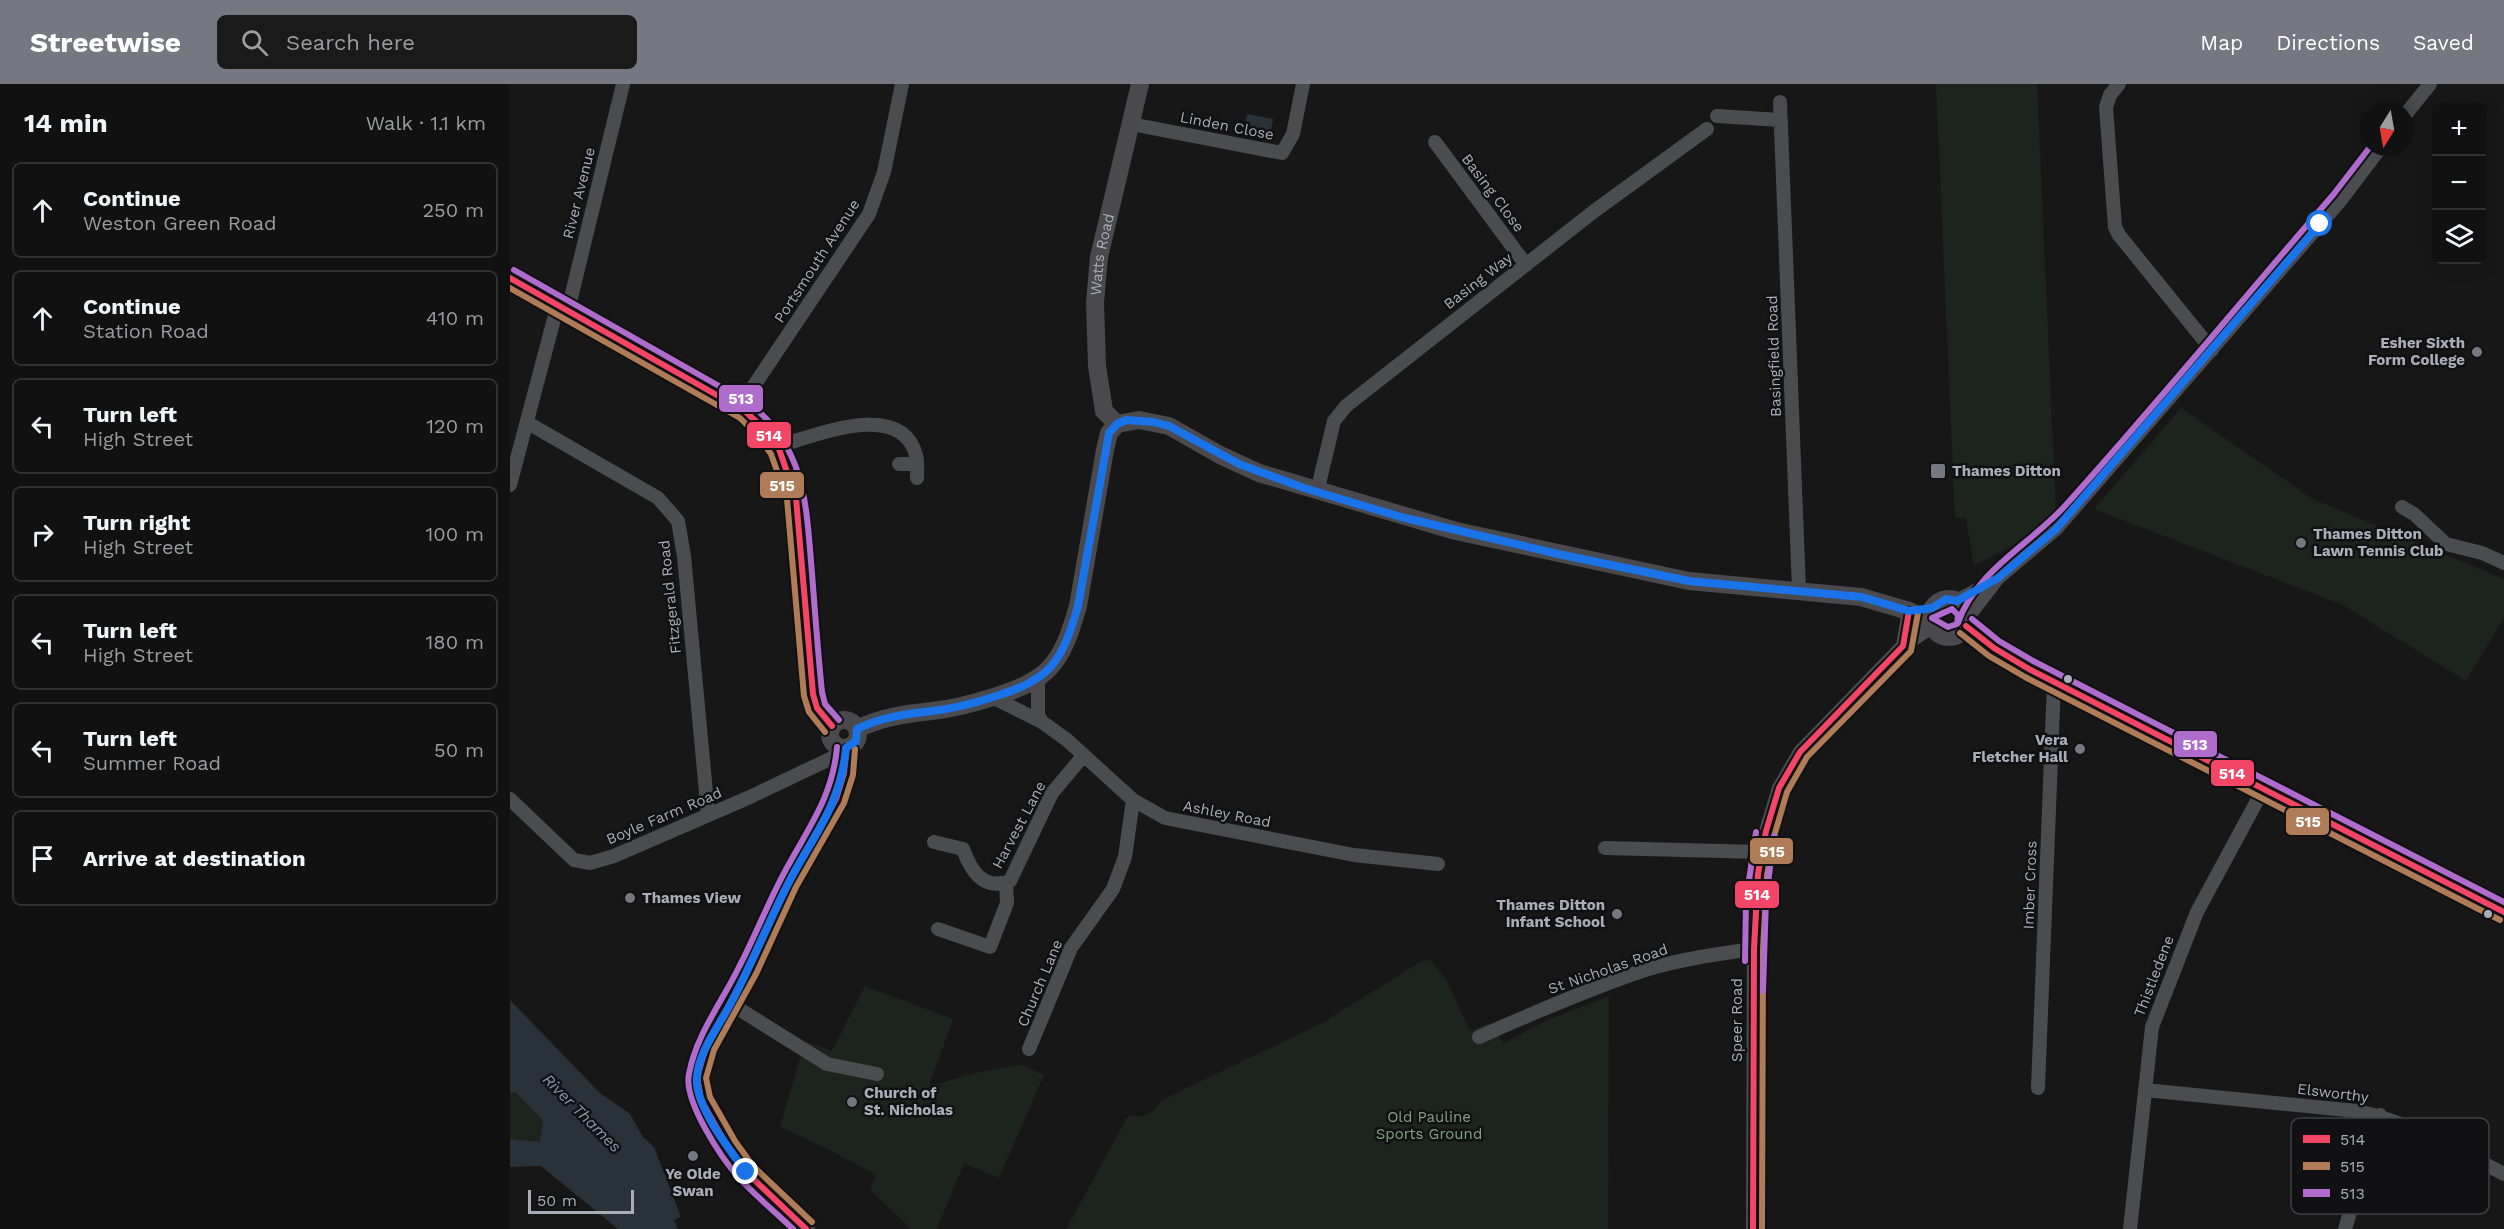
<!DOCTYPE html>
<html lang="en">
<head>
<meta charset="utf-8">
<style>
	:root { --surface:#111; --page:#1a1a1a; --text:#f1f3f6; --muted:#9c9d9f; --line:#303131; --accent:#757880 }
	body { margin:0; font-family:"Work Sans",sans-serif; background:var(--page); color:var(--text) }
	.controls { position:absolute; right:18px; top:18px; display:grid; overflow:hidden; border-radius:9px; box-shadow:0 3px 15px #0003 }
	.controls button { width:54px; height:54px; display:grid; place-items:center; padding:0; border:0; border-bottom:2px solid var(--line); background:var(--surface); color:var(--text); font:30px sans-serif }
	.compass { position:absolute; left:1850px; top:18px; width:54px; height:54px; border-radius:50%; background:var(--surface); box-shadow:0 3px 15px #0003; rotate:191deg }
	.scale { position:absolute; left:18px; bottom:15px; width:106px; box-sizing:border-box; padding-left:6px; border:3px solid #a8adb8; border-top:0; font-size:16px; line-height:21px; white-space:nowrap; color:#a8adb8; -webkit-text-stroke:4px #111113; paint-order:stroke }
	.stop { position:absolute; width:18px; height:18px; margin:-14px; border:4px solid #1a73e8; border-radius:50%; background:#fff }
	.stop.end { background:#1a73e8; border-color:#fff; box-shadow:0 2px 6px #0008 }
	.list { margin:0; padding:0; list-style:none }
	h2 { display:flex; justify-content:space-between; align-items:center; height:78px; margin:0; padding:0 24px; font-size:26px }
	h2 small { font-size:20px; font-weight:400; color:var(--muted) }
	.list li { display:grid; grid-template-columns:39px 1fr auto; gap:18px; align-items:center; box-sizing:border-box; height:96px; margin:0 12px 12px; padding:0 12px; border:2px solid var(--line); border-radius:9px }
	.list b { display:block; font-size:22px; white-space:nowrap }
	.list p { margin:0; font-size:20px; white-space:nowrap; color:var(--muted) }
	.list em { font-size:20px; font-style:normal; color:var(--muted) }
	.icon { flex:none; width:33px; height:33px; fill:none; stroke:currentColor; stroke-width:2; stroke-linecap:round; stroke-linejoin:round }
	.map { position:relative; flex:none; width:1994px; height:1145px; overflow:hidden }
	header { display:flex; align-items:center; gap:36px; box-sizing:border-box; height:84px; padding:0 30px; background:var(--accent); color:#fff }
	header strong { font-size:28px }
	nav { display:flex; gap:33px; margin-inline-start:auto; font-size:21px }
	.search { width:420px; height:54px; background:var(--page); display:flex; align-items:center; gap:15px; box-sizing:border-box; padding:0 21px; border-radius:9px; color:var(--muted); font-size:22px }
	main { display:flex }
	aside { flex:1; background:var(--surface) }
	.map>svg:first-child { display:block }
</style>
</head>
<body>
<header>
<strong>Streetwise</strong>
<div class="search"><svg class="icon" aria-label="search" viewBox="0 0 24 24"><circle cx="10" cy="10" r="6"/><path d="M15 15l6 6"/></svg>Search here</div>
<nav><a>Map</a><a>Directions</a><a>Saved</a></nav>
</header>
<main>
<aside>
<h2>14 min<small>Walk · 1.1 km</small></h2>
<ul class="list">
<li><svg class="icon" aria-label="ahead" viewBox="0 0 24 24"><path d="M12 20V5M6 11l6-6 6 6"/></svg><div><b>Continue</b><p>Weston Green Road</p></div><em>250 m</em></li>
<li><svg class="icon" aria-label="ahead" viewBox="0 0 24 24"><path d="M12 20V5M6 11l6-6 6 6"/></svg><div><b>Continue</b><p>Station Road</p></div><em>410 m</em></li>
<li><svg class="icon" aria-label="left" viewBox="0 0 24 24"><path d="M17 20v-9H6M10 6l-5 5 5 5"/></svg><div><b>Turn left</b><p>High Street</p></div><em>120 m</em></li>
<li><svg class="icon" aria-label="right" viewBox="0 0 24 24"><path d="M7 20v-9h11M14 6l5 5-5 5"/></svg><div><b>Turn right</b><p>High Street</p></div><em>100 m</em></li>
<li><svg class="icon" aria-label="left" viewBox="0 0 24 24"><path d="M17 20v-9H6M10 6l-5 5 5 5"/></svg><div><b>Turn left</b><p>High Street</p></div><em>180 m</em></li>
<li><svg class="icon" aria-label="left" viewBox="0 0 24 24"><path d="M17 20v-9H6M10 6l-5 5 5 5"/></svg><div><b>Turn left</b><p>Summer Road</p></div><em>50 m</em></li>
<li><svg class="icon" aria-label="arrive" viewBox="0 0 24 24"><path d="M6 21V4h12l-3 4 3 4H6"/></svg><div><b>Arrive at destination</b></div></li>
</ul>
</aside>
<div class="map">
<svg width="1994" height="1145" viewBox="0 0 1994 1145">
	<rect width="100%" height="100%" fill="#171717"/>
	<!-- green -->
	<path fill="#1d241e" d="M 1426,0 L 1527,0 L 1546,428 L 1509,458 L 1464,482 L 1456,434 L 1445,434 Z
		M 1671,324 L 1803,415 L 1994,495 L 1994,534 L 1956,597 L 1833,521 L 1584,425 Z
		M 921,876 L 937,897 L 960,947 L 978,939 L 994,959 L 1038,936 L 1099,912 L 1098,1145 L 556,1145 L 618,1032 C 635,1033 642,1032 650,1017 L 814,938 L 912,877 Z
		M 355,902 L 443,935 L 419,1002 L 478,986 L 513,981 L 534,991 L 489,1094 L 454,1079 L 427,1145 L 401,1145 L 360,1106 L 366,1091 L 312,1062 L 270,1043 L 295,957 L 322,967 Z
		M 4,1008 L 33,1036 L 30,1058 L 0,1055 L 0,1009 Z"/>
	<!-- water -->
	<path fill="#2a3239" d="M 737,30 L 763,35 L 760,51 L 734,46 Z
		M 0,916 L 90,1009 L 120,1030 L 133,1053 L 144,1063 L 171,1133 L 164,1136 L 168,1145 L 108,1145 L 31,1082 L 0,1083 L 0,1055 L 30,1058 L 33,1036 L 5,1008 L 0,1009 Z"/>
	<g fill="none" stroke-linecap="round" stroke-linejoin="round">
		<!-- street -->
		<path stroke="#4b4c50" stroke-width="14" d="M 1609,0 L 1600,11 L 1596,23 L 1605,143 L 1609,151 L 1702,266
			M 1270,18 L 1289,506
			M 1895,31 L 1920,0
			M 1207,32 L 1271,36
			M 621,40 L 772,69 L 783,50 L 793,0
			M 925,58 L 1016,181
			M 0,194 L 235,327 C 267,352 277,375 286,414 L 303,610 L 307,624 L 322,642
			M 58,226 L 113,0
			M 229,324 L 359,130 L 374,88 L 392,0
			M 18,339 L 148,414 L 168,437 L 174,472 L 198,730
			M 268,362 C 305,352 391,315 406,371 C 408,378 407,387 407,394
			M 389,380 L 407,380
			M 0,401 L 48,220
			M 807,408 L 824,337 L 836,322 L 1083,128 L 1197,45
			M 1892,423 L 1904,430 L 1936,460 L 1972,469 L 1994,479
			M 1447,517 L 1484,497
			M 1458,533 L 1488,494 L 1546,445 L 1585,400 L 1830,117 L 1871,63
			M 1393,562 L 1399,527
			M 528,596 L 528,631 L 532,638
			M 482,613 L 532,638 L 557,656 L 623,716 L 655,734 L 844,771 L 928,780
			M 0,715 L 64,776 L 80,779 L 104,772 L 240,713 L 324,673 L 329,663
			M 424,758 L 453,765 C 461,787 473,807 500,797 L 542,709 L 574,671
			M 1095,764 L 1251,768
			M 428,845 L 480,863 L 497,819 L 496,798
			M 221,920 L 317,980 L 367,990
			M 969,953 C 1023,929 1078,905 1135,886 C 1171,875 1207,870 1244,865
			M 519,965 L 561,864 L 603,805 L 615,773 L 623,716
			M 1528,1004 L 1544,598
			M 1635,1006 L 1847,1027 C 1900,1038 1946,1065 1994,1090
			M 1243,1145 L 1244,865 L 1248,790 L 1256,747 L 1269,704 L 1290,668 L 1393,562 L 1422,543
			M 1620,1145 L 1642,943 L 1687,828 L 1754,704
			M 1835,1145 L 1870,1031"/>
		<!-- secondary -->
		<g stroke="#4a4a4e" stroke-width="18">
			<path d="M 607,340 L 629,336 L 659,342 L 710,371 L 749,389 L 946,447 L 1179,497 L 1351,513 L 1399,527 L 1420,538"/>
			<path id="s1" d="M 607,340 L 594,327 L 587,282 L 585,218 L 589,173 L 630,0"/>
			<circle cx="1439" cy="534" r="19"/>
			<path d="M 1456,542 L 1484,564 L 1519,585 L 1994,828"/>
			<circle cx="334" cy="650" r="14"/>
			<path d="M 347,645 C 372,633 395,630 422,627 C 442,625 461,620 480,614 C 539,596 551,582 568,522 L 595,366 L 599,349 L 607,340"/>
			<path d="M 296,1145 L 236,1088 L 217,1062 L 191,1016 L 187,993 L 196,963 L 238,886 L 278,799 L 326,715 L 334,689 L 336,664"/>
		</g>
		<!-- bus-1 casing -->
		<g stroke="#111113" stroke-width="10">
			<path id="bus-1" d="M 0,194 L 235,327 L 255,346 L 269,365 L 286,414 L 303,610 L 307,624 L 322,642
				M 1456,542 L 1484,564 L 1519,585 L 1994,828
				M 296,1145 L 236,1088 L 217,1062 L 191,1016 L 187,993 L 196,963 L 238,886 L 278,799 L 326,715 L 334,689 L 336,664
				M 1243,1145 L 1244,865 L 1248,790 L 1256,747 L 1269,704 L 1290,668 L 1393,562 L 1399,527"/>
		</g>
		<!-- bus-2 casing -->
		<g stroke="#111113" stroke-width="10">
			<path id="bus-2" d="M 0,204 L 230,334 L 248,352 L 261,370 L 277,415 L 294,612 L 299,628 L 315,648
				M 1450,549 L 1479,572 L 1515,593 L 1990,836
				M 302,1138 L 243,1082 L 225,1057 L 200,1013 L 196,994 L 204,966 L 246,890 L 286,803 L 334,719 L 343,691 L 345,665
				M 1252,1145 L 1253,865 L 1257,791 L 1265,749 L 1277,708 L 1297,673 L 1401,567 L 1408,529"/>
		</g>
		<!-- bus-3 casing -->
		<g stroke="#111113" stroke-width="10">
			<path id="bus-3" d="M 4,186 L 239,319 C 297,365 296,422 302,489 C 305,529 308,569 312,608 L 315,620 L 329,636
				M 1442,525 L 1448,531 L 1447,540 L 1438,543 L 1422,534 Z
				M 1462,535 L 1489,557 L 1523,577 L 1994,818
				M 1448,539 C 1465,488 1519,461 1554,423 C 1646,321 1733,215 1823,111 L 1860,63
				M 1235,877 L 1236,817 L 1246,748
				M 1253,907 L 1256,815 L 1264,752
				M 283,1145 C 265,1128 246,1112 230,1095 C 212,1075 173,1017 179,990 C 186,951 212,918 229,883 C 247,849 260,813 279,780 C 301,740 323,710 327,663"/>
		</g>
		<!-- bus-1 -->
		<use href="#bus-1" stroke="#f34667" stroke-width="6"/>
		<!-- bus-2 -->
		<use href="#bus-2" stroke="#b07c57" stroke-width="6"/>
		<!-- bus-3 -->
		<use href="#bus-3" stroke="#b06ccc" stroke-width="6"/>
	</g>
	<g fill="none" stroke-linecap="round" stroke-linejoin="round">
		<!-- route -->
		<path stroke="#1a73e8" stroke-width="8" d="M 236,1088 C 220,1066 184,1021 187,993 C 189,967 209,942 221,919 C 242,880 258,839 278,800 C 303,751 331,722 336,664 L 346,657 L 347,645 C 372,633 395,630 422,627 C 442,625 461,620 480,614 C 539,596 551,582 568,522 L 596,366 L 599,349 L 607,340 L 616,336 L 644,338 L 659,342 L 729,380 L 794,404 L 891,433 L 1048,470 L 1179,497 L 1352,513 L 1399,527 L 1422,524 L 1436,515 L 1447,517 L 1488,494 L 1546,445 L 1810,140"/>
	</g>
	<!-- markers -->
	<g fill="#757880" stroke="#111113" stroke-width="2">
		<circle cx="1967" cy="268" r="6"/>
		<rect x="1420" y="379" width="16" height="16" rx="3"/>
		<circle cx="1791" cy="459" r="6"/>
		<circle cx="1570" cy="665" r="6"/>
		<circle cx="120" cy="814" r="6"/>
		<circle cx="1107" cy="830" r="6"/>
		<circle cx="342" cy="1018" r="6"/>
		<circle cx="183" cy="1072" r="6"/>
	</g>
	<g fill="#a8adb8" stroke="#111113" stroke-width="2">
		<circle cx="1558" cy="595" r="5"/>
		<circle cx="1978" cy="830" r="5"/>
	</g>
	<g text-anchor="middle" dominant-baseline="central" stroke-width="5" stroke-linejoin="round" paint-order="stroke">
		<!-- street labels -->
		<g font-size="15" fill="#a8adb8" stroke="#111113">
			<text transform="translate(717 42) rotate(11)">Linden Close</text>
			<text transform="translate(69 109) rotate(-76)">River Avenue</text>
			<text transform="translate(983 109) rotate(53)">Basing Close</text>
			<text stroke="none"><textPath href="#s1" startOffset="176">Watts Road</textPath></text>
			<text transform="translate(307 177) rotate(-57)">Portsmouth Avenue</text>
			<text transform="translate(968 197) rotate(-38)">Basing Way</text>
			<text transform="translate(1264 272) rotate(-92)">Basingfield Road</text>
			<text transform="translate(160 513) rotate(-96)">Fitzgerald Road</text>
			<text transform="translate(717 730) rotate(11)">Ashley Road</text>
			<text transform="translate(154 732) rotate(-23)">Boyle Farm Road</text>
			<text transform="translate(509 741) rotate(-62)">Harvest Lane</text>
			<text transform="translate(1520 801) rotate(-88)">Imber Cross</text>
			<text transform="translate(1098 885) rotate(-19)">St Nicholas Road</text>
			<text transform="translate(1644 892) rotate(-69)">Thistledene</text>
			<text transform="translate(530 899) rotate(-67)">Church Lane</text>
			<text transform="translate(1227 936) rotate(-90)">Speer Road</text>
			<text transform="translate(1823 1009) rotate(7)">Elsworthy</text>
		</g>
		<!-- poi labels -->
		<g font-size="15" font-weight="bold" fill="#a8adb8" stroke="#111113" text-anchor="start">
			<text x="1955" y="259" text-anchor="end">Esher Sixth<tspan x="1955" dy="17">Form College</tspan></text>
			<text x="1442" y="387">Thames Ditton</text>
			<text x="1803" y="450">Thames Ditton<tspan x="1803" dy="17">Lawn Tennis Club</tspan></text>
			<text x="1558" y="656" text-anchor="end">Vera<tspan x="1558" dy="17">Fletcher Hall</tspan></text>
			<text x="132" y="814">Thames View</text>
			<text x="1095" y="821" text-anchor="end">Thames Ditton<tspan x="1095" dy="17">Infant School</tspan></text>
			<text x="354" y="1009">Church of<tspan x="354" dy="17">St. Nicholas</tspan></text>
			<text x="183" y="1090" text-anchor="middle">Ye Olde<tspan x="183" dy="17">Swan</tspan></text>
		</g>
		<!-- park labels -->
		<g font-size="15" fill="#7fa381" stroke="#111113">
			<text x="919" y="1033">Old Pauline<tspan x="919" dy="17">Sports Ground</tspan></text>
		</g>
		<!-- water labels -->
		<g font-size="16" font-style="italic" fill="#7f9bb3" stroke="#111113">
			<text transform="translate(72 1029) rotate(45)">River Thames</text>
		</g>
	</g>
	<!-- legend -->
	<rect x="1781" y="1034" width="198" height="96" rx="9" fill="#111113" stroke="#3e4045" stroke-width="1.5"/>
	<rect x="1793" y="1051" width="27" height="8" fill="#f34667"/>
	<rect x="1793" y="1078" width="27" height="8" fill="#b07c57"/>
	<rect x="1793" y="1105" width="27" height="8" fill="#b06ccc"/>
	<g font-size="16" fill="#a8adb8">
		<text x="1830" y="1061">514</text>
		<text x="1830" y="1088">515</text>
		<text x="1830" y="1115">513</text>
	</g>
	<g stroke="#111113" stroke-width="2">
		<rect x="208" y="300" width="46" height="29" rx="6" fill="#b06ccc"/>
		<rect x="236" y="337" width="46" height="28" rx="6" fill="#f34667"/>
		<rect x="249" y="387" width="46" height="28" rx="6" fill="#b07c57"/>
		<rect x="1663" y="646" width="45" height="28" rx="6" fill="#b06ccc"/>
		<rect x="1700" y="675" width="45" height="28" rx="6" fill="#f34667"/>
		<rect x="1775" y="723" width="45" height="29" rx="6" fill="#b07c57"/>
		<rect x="1239" y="753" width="45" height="28" rx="6" fill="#b07c57"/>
		<rect x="1224" y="796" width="46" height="29" rx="6" fill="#f34667"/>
	</g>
	<g font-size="16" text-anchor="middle" font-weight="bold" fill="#fff">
		<text x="231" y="320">513</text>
		<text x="259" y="357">514</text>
		<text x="272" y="407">515</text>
		<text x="1685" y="666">513</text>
		<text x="1722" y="695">514</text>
		<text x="1798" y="743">515</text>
		<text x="1262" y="773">515</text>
		<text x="1247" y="816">514</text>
	</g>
</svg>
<div class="controls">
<button>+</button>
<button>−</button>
<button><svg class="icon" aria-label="layers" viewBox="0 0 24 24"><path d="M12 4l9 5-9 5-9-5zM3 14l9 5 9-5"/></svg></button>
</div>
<svg class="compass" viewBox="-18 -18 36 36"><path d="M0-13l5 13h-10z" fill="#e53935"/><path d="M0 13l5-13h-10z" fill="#9c9d9f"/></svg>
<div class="scale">50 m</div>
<div class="stop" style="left:1810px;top:140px"></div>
<div class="stop end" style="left:236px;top:1088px"></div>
</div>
</main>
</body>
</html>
